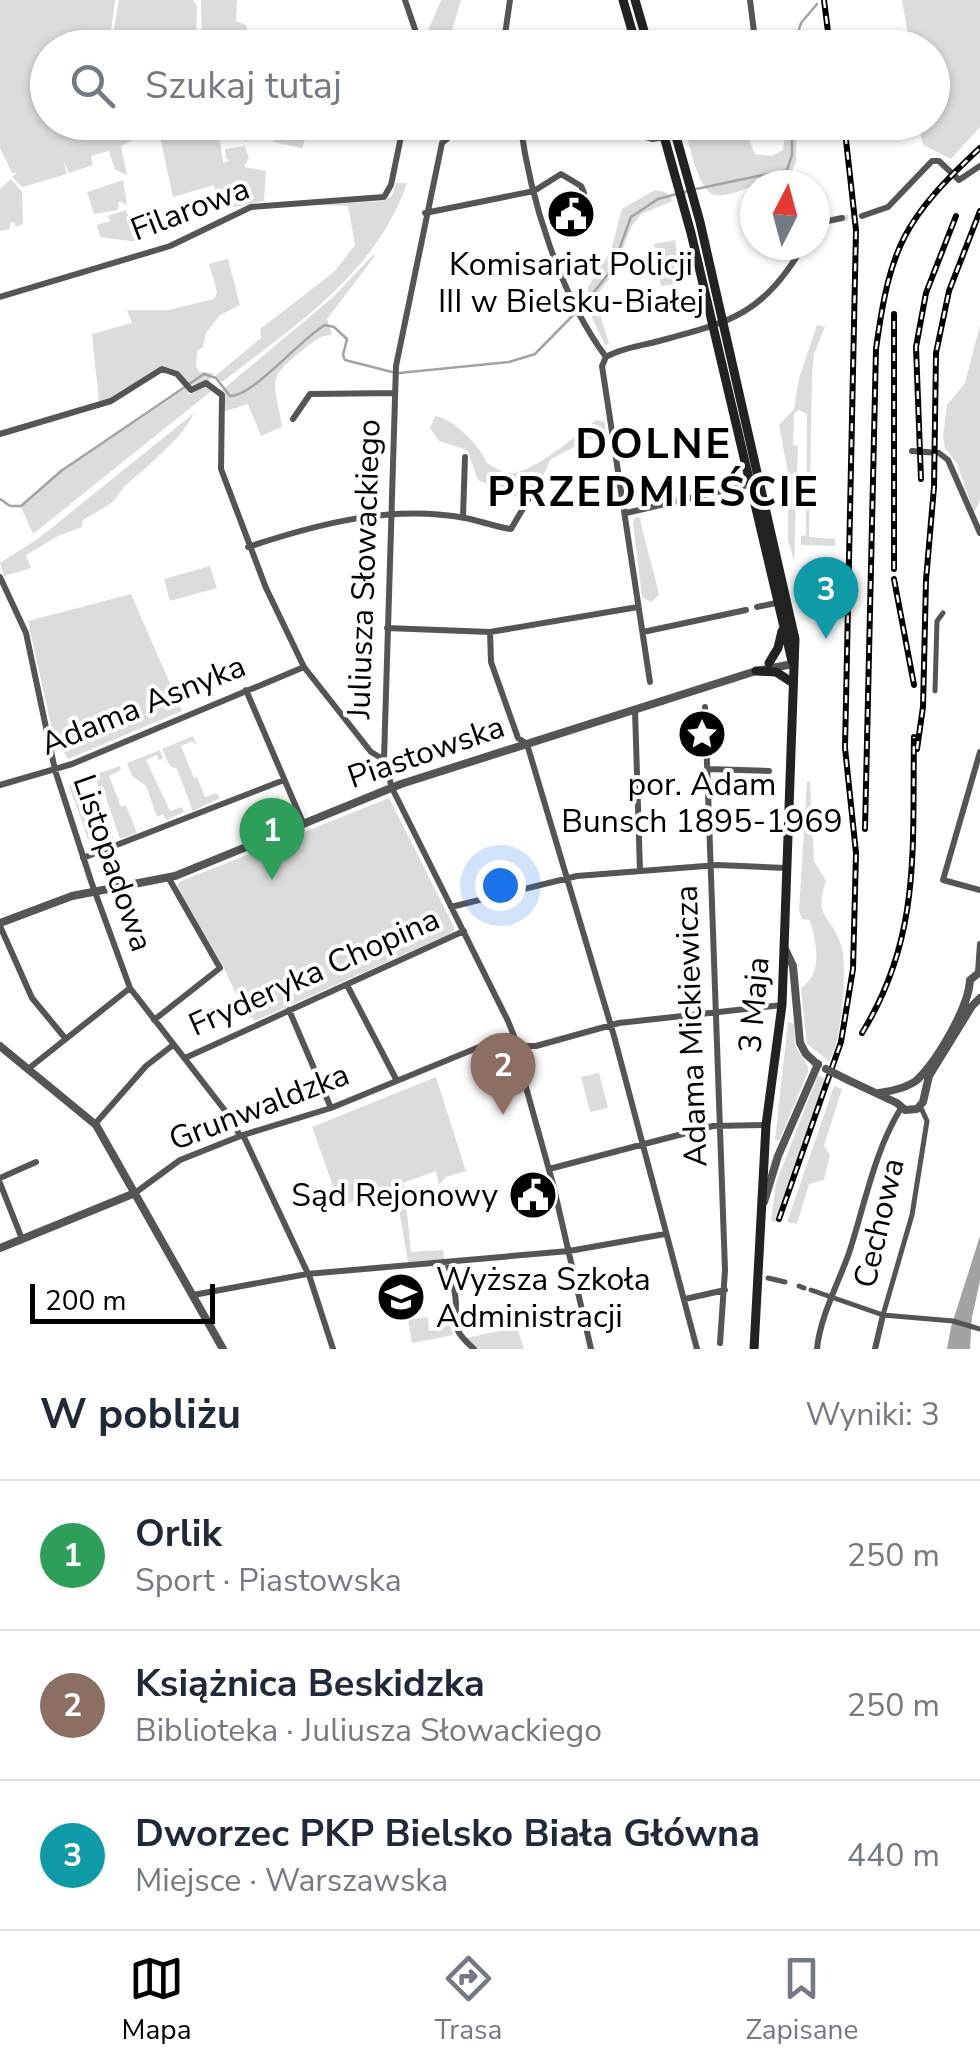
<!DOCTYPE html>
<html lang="pl">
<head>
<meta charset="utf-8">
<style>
	:root { --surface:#fff; --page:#f6f6f7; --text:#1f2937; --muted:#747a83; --line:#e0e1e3; --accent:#000 }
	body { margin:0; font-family:"Nunito Sans",sans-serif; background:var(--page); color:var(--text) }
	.compass { position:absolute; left:740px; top:170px; width:90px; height:90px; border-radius:50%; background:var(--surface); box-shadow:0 2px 8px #0004; rotate:6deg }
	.scale { position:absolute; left:30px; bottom:25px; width:185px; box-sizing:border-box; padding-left:10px; border:5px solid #000; border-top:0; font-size:28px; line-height:35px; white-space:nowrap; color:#000; -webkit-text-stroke:8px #fff; paint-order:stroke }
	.you { position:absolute; left:500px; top:885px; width:35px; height:35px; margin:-25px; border:8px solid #fff; border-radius:50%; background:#1a73e8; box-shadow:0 0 0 15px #1a73e833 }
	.badge { display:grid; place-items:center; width:65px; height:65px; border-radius:50%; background:var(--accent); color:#fff; font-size:32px; font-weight:700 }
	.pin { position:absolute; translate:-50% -82px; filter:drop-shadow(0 2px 5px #0008) }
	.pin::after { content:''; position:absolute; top:52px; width:35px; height:30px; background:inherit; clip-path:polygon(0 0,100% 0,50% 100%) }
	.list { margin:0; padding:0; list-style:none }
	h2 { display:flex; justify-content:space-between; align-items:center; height:130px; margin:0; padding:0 40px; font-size:42px }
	h2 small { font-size:32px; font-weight:400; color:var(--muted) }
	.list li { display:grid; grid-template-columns:65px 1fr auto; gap:30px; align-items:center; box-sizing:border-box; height:150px; padding:0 40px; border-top:2px solid var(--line) }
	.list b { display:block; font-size:38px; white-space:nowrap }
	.list p { margin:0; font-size:32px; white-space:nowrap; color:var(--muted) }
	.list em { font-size:32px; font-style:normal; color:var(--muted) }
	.icon { flex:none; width:55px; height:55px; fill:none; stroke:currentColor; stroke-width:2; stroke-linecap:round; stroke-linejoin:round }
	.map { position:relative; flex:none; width:980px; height:1349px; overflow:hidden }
	.search { position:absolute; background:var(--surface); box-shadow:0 2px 8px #0004; left:30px; right:30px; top:30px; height:110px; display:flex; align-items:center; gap:25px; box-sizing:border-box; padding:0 35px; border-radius:55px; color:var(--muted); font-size:38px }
	.sheet { height:580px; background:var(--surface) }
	nav { display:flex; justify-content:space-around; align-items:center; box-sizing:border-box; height:140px; border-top:2px solid var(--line); background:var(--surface); font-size:28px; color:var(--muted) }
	nav a { display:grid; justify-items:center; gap:5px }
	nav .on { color:var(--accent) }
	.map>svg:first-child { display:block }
</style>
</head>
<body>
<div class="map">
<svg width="980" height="1349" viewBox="0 0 980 1349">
	<rect width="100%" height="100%" fill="#fff"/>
	<!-- green -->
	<path fill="#dcdcdc" d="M 0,0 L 115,0 L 109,47 L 48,48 L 48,122 L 70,124 L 74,134 L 84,133 L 87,126 L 84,123 L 133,123 L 133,140 L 121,146 L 127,175 L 115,170 L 109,151 L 91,156 L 93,165 L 69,173 L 63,160 L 67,174 L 22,187 L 12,177 L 17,172 L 12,173 L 0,148 Z
		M 119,0 L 193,0 L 197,6 L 196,47 L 111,47 Z
		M 201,0 L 237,0 L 236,21 L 246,25 L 251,47 L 202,47 Z
		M 441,0 L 461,0 L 447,47 L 426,36 Z
		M 902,0 L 980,0 L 980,127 L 951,159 L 923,145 L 918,123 L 932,122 L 932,48 L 910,47 Z
		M 136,123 L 208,123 L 210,135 L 216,137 L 214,123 L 291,123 L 296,138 L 303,140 L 307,134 L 302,148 L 273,142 L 274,134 L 261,132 L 259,140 L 250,138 L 245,142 L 244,138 L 220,138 L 223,163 L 231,160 L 226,159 L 225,149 L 245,146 L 249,158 L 244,167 L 266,171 L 264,201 L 230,208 L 216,193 L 214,185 L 173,197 L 158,128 L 138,131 Z
		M 683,123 L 747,123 L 746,132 L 755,154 L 772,156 L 783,150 L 786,123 L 797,123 L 796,162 L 792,171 L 756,180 L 755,186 C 744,189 727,197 715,195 C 698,193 688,138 683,123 Z
		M 11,179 L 22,192 L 23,224 L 16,227 L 14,222 L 10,223 L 10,229 L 0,231 L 0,189 Z
		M 123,180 L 127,205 L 119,201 L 118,210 L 94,214 L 87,192 Z
		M 396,183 L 407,183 C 376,274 294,326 222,382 L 215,376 L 261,338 L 260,329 L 334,272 L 355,245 L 348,206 L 317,205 L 383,201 L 392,196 Z
		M 655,190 L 666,192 L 673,201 L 641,214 L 631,227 L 614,273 L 595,297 L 609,344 L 605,345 L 589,311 L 588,287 L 611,250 L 622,209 Z
		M 126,210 L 138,242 L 100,237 L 97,225 L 110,221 L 108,216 Z
		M 675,240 L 683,283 L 661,286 L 654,244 Z
		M 373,255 L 375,256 L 327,319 L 332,335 C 317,336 315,341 304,349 C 264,380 275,381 282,427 L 261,436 L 248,404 L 223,412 L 221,391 L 333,297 Z
		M 228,259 L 240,305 L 220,315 L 206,333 L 203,347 L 197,351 L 196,367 L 200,372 L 213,373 L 210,380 L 190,386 L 177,372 L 163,367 L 119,396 L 99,402 L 92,334 L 132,323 L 127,310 L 169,310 L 214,299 L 217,292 L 209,264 Z
		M 817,325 L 825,327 L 814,354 L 812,376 L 809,537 L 835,539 L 835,546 L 801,545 L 801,536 L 806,535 L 807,414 L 799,410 L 794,413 L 793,445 L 798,446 L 794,561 L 788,540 L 788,473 L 779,425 L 794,409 L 799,378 Z
		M 980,325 L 980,500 L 974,513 L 957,464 L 945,448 L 943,436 L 947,405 L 965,383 Z
		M 207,385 L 214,389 L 33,534 L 21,507 L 62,471 L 186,388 L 189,395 Z
		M 193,414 C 189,431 143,471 127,484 C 121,489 118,498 111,503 C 103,509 92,514 83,520 L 82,527 L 58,536 L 26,555 L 31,568 L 4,576 L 0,563 L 39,538 Z
		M 435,416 C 453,418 480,446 487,463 C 493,466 501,472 508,473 C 532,475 576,435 596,420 L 605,422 L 605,431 L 551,459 L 535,492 L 519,498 L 478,480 L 467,450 L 439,441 L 430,428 Z
		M 635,517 L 640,518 C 645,544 654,570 659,595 L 651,602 L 642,597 L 633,523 Z
		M 210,566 L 217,588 L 170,601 L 164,579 Z
		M 131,594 L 182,711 L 68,759 L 53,734 L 28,621 Z
		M 193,736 L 197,745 L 192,741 L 181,746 L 194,778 L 197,777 L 205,797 L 217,793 L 220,798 L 193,811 L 177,769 L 170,766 L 162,749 Z
		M 160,750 L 163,758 L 159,760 L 157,755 L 146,760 L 170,811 L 182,807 L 184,812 L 166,820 L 163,814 L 157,817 L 146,786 L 132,776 L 127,763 Z
		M 120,766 L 121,770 L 109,776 L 121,807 L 126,805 L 137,833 L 120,839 L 105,795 L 101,794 L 94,775 Z
		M 88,778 L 90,782 L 77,787 L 101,840 L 113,836 L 115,841 L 99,847 L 96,837 L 88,839 L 69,785 Z
		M 807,781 L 810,782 L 814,861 L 826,881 C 813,919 831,914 841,945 C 848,964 842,1045 829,1061 L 807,1044 L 801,988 C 824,973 816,942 810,920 L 802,919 L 799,910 Z
		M 389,798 L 454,927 L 454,932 L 255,1021 L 252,1017 L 247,1018 L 224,968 L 177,887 L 179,882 Z
		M 788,1022 L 794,1024 L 795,1046 L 808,1066 L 808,1072 L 779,1141 L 775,1140 Z
		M 599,1073 L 608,1108 L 590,1112 L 581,1077 Z
		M 818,1075 L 827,1080 L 776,1222 L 771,1221 L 776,1183 Z
		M 436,1077 L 466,1171 L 446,1177 L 439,1185 L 436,1171 L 403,1183 L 406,1194 L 433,1187 L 435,1196 L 406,1204 L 411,1252 L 443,1250 L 444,1259 L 408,1262 L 395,1186 L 340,1206 L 312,1127 Z
		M 834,1086 L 842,1089 L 824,1146 L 830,1155 L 824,1180 L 809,1184 L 797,1224 L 787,1222 Z
		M 428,1317 L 429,1331 L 450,1325 L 453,1335 L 412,1343 L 408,1320 Z
		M 517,1327 L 524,1349 L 475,1349 L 467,1338 Z"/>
	<!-- water -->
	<path fill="#a3a3a3" d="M 980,1236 L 980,1281 L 972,1317 L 970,1349 L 947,1349 L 951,1327 Z"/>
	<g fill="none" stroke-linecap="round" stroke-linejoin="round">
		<!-- stream -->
		<path stroke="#a3a3a3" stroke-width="2.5" d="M 793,48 L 801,23 L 817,4
			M 696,189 L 787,170 L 792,155 L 792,122
			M 399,373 L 509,362 L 535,354 L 587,301 L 612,269 L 631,217 L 658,199 L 688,191
			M 0,499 L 10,506 L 21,506 L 61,471 L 204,374 L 216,378 L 230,396 C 254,396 300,339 325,325 L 334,327 L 347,339 L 343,355 L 345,360 L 392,372"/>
		<!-- minor-tunnel -->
		<path stroke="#d9d9d9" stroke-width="6" stroke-dasharray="6 3" stroke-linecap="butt" d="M 842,218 L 862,216"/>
		<!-- pedestrian -->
		<path stroke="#555" stroke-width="5" d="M 935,691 L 937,621 L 943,613
			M 768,1278 L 785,1282
			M 799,1286 L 804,1288
			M 811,1290 L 883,1315 L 953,1321 L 980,1329
			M 883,1315 L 912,1215 L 927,1121 L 922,1110"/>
		<!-- minor -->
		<path stroke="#555" stroke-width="6" d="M 405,0 L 420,44
			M 750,0 L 756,48
			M 503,48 L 510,0
			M 488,122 L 454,133 L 442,143 L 396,366 L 384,759 L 392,788 L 508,1021 L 516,1041 L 511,1050
			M 520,122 C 530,199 560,295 606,357 L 602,366 L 650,682
			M 594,122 L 653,139 L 675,135
			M 425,213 L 534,191 L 561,174 L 581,186 L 584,193
			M 862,216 L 888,207 L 932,161 L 939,161 L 959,180 L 980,166
			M 815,229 L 828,221 L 842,218
			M 0,297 L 170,246 L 251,207 L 384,197 L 391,185 L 404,122
			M 606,357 C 621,348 641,346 659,341 C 733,321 762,315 804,245
			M 293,419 L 310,394 L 394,393
			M 0,434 L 111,401 L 162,369 L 177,374 L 191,390 L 206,383 L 222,395 L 221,469 L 266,588 L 304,667 L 371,752 L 383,759
			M 912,451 L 939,453 L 948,460 L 980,533
			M 626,513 L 752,484
			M 463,517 L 465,457
			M 248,547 C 317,524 393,504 465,518 C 481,521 496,527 511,529 L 528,500
			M 0,577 L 26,633 L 55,770 L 91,881 L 130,988 L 230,1117 L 240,1136
			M 757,607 L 776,603
			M 387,628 L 490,632 L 638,607
			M 490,632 L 491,662 L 518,738 L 527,744 L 614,1036 L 697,1349
			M 643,632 L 746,610
			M 246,690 L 303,823
			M 705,707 L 725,1270 L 720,1343
			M 635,710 L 640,871
			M 980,752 L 943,880 L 980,890
			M 708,769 L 769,771
			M 0,785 L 72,764 L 304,667
			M 83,858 L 284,780
			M 451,907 L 577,876 L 718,865 L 786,868
			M 0,926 L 32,998 L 65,1038
			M 978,972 L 980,944
			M 347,985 L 397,1081
			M 289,1010 L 331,1108
			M 154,1020 L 220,968 L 168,877
			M 516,1046 L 536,1046 L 619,1023 L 782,1005
			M 515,1048 L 553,1184 L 591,1349
			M 185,1058 L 464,931
			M 28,1069 L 130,988
			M 95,1124 L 146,1066 L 173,1045
			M 243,1135 L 310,1278 L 333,1349
			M 549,1169 L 713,1126 L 766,1125
			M 0,1178 L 36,1162
			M 0,1183 L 22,1239
			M 135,1193 L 180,1160 L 243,1135 L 331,1108 L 506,1036 L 513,1037
			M 447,1262 C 451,1275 456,1291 456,1305 C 455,1329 455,1332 474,1349
			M 193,1295 L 307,1274 L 569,1251 L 665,1234
			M 685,1299 L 725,1290
			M 817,1349 C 820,1317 838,1284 849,1253 C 865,1204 874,1152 901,1108
			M 875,1349 L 883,1315"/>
		<!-- tertiary -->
		<path stroke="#555" stroke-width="8" d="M 0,923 L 72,896 L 175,876 L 401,784 L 756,671 L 793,664
			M 785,949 L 793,966 L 800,1043 L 806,1054 L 818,1065
			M 0,1046 L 96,1125 L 223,1349
			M 848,1080 L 897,1103 L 905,1110 L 917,1109 L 923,1102 L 929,1076 L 972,1006 L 980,998
			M 879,1093 C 892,1091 907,1088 917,1080 C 937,1061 969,1007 970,980 L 980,972
			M 764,1202 L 778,1156 L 818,1064
			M 0,1248 L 135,1193"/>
		<!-- secondary -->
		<path stroke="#222" stroke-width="9" d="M 623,0 L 637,48
			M 635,0 L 649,48
			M 660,122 L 691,233 L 792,661
			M 672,122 L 700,222 L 795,639 L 782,1005 L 766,1125 L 754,1349
			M 769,663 L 778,648 L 782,631
			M 756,671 L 776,672 L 793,683"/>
		<!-- rail casing -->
		<g stroke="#000" stroke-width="6">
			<path id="rail" d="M 824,0 L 830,48
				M 921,479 L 916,347 L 926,293 L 956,216
				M 894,569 L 894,314
				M 894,579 L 914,685
				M 917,749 L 923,707 L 926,580 L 934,487 L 936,353 L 949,291 L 980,211
				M 865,829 L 876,349 C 890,246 904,219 980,148
				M 862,1033 C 922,936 912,846 914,737
				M 779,1219 L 841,1042 L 853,969 L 856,853 L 845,748 L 856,230 L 844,122"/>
		</g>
		<!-- rail -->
		<use href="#rail" stroke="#fff" stroke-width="2.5" stroke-dasharray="8" stroke-linecap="butt"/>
		<!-- tertiary-bridge -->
		<path stroke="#555" stroke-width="8" d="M 826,1069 L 848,1080"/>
	</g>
	<!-- icons -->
	<defs>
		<g id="civic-disc" transform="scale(2.5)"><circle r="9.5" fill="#000" stroke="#fff"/><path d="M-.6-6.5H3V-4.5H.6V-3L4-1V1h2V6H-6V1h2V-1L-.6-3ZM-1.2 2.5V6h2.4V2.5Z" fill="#fff"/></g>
		<g id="sight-disc" transform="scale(2.5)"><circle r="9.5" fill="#000" stroke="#fff"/><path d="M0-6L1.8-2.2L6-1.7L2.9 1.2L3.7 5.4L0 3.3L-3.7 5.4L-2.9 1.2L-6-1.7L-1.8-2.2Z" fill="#fff"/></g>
		<g id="university-disc" transform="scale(2.5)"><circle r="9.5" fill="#000" stroke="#fff"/><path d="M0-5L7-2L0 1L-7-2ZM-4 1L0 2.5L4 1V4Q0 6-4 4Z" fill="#fff"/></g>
	</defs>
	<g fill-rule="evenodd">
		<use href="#civic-disc" x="571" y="214"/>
		<use href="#sight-disc" x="702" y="734"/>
		<use href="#civic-disc" x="533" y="1195"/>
		<use href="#university-disc" x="401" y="1297"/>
	</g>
	<g text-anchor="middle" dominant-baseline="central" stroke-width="8" stroke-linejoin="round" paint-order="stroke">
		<!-- street labels -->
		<g font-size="32" fill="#000" stroke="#fff">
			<text transform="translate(190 209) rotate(-21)">Filarowa</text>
			<text transform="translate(364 569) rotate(-88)">Juliusza Słowackiego</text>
			<text transform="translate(143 705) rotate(-22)">Adama Asnyka</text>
			<text transform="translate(426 752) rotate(-19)">Piastowska</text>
			<text transform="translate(113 863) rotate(71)">Listopadowa</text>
			<text transform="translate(314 972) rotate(-24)">Fryderyka Chopina</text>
			<text transform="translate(754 1005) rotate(-85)">3 Maja</text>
			<text transform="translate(691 1026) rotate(-92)">Adama Mickiewicza</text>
			<text transform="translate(259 1107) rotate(-21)">Grunwaldzka</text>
			<text transform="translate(879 1223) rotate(-77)">Cechowa</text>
		</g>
		<!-- poi labels -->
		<g font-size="32" fill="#000" stroke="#fff">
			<text x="571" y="264">Komisariat Policji<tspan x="571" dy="37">III w Bielsku-Białej</tspan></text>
			<text x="702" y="784">por. Adam<tspan x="702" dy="37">Bunsch 1895-1969</tspan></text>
			<text x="498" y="1195" text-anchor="end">Sąd Rejonowy</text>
			<text x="436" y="1279" text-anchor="start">Wyższa Szkoła<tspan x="436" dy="37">Administracji</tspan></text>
		</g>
		<!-- district labels -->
		<g font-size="42" font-weight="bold" letter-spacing="2.5" fill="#000" stroke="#fff">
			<text x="654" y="444">DOLNE<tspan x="654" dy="48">PRZEDMIEŚCIE</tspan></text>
		</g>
	</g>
</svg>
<svg class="compass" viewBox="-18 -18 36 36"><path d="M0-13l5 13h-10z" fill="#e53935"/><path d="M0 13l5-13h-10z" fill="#747a83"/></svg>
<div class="scale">200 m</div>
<div class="you"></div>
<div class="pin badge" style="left:272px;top:880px;background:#2e9e5b">1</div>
<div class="pin badge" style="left:503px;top:1115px;background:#8d6e63">2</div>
<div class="pin badge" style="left:826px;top:639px;background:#0f9aa8">3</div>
<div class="search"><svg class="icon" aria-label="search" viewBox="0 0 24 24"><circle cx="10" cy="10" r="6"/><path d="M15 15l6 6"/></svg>Szukaj tutaj</div>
</div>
<section class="sheet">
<h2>W pobliżu<small>Wyniki: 3</small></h2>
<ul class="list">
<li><span class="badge" style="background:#2e9e5b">1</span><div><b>Orlik</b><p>Sport · Piastowska</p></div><em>250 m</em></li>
<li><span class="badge" style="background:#8d6e63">2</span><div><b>Książnica Beskidzka</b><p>Biblioteka · Juliusza Słowackiego</p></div><em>250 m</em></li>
<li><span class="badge" style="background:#0f9aa8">3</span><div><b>Dworzec PKP Bielsko Biała Główna</b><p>Miejsce · Warszawska</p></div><em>440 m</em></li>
</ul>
</section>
<nav>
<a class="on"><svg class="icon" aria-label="map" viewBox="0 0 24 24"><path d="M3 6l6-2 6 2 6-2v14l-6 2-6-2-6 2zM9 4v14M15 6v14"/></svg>Mapa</a>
<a><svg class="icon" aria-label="directions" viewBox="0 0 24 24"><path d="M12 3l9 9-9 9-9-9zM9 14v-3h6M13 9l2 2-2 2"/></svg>Trasa</a>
<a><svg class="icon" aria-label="saved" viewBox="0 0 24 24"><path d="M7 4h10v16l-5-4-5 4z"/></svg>Zapisane</a>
</nav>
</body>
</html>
